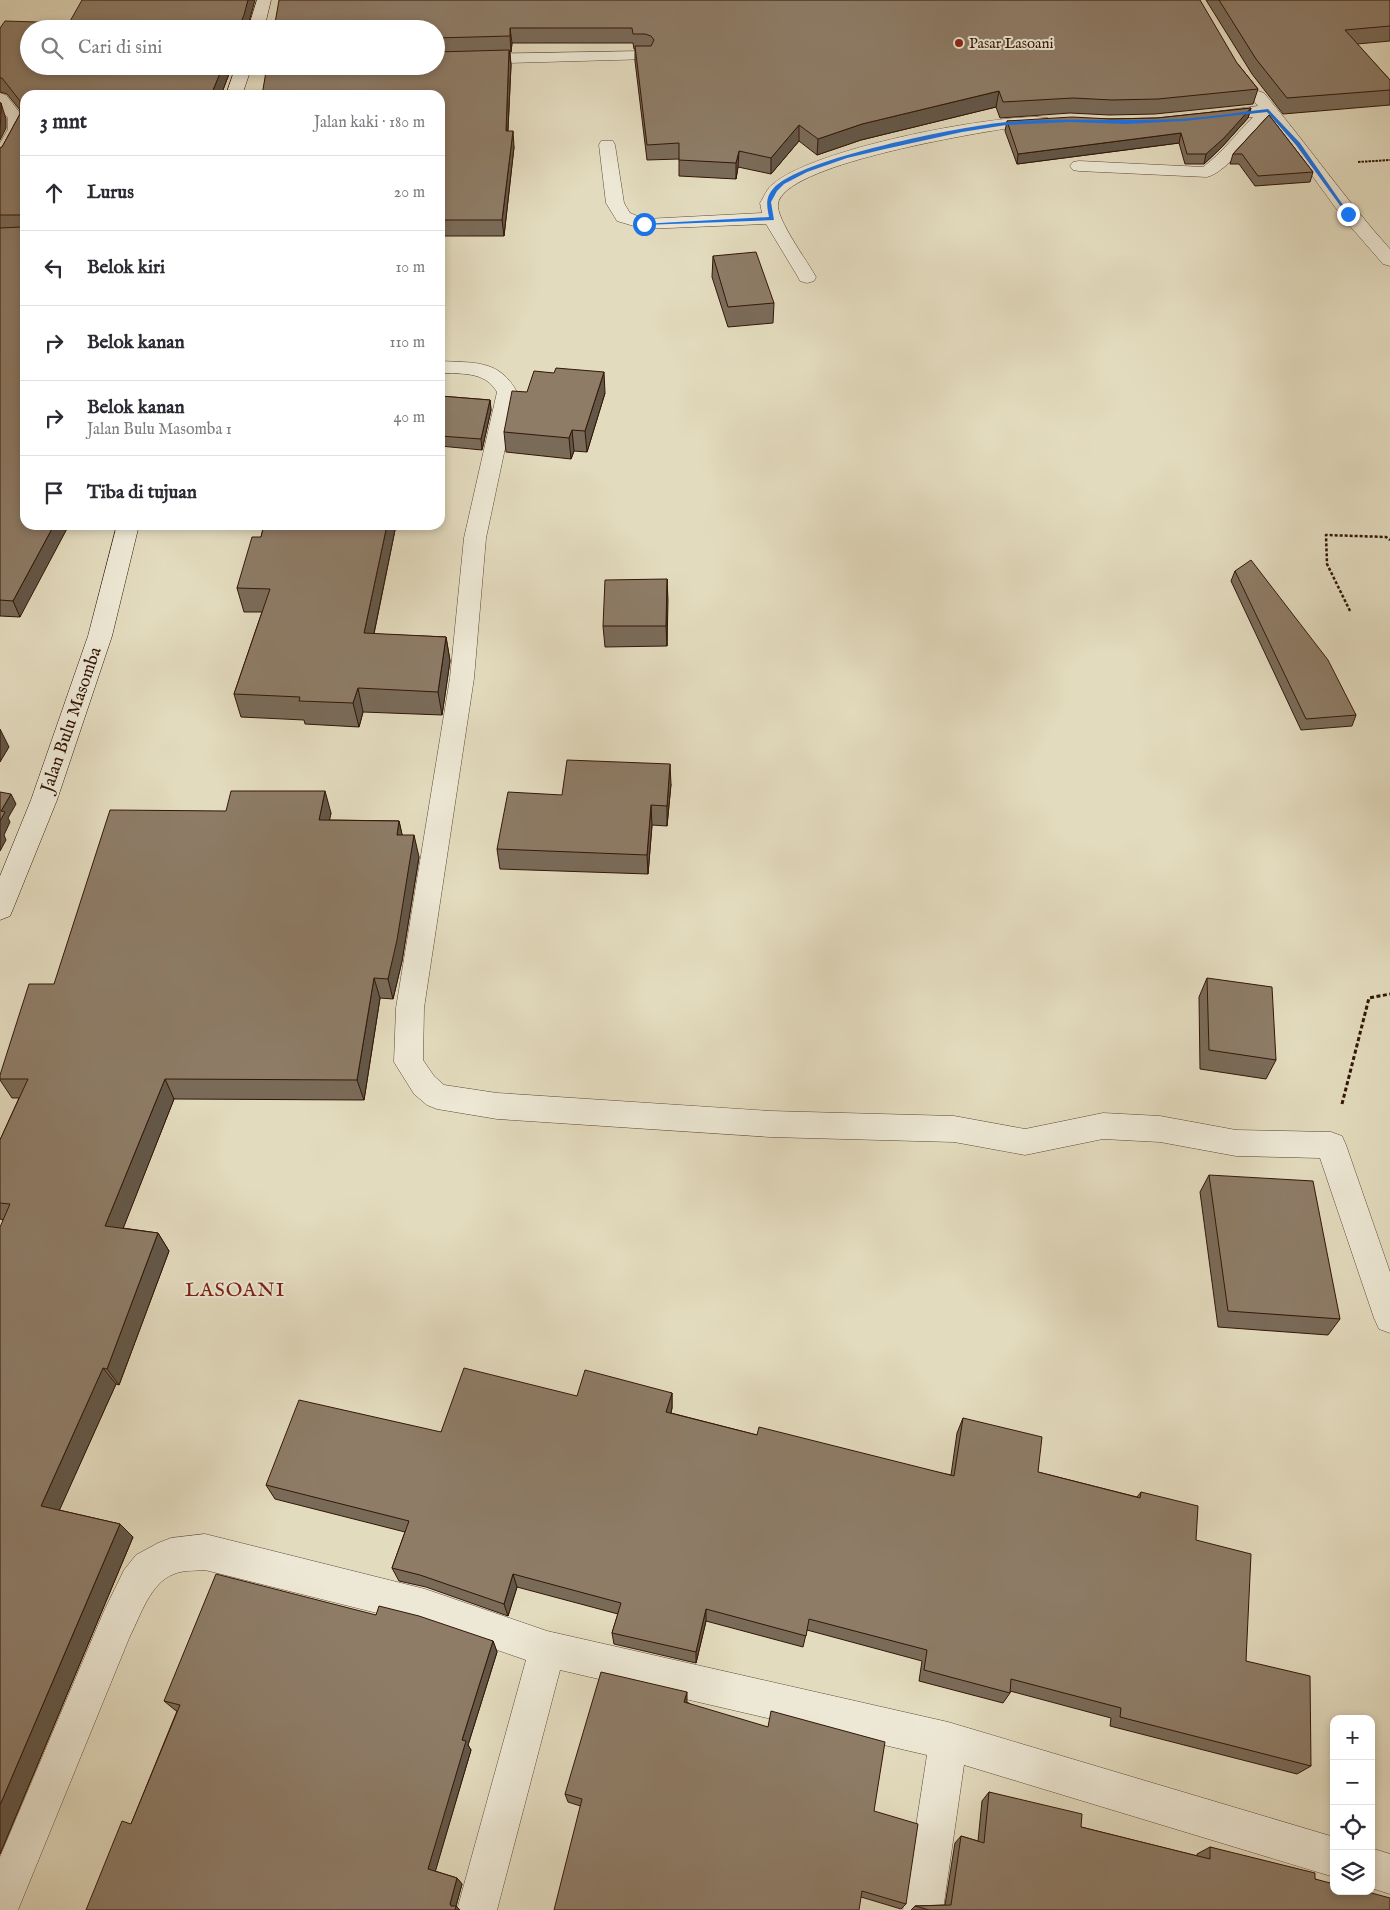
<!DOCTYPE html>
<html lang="id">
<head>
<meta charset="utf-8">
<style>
	:root { --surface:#fff; --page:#f2f2f3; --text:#2b2b33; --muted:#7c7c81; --line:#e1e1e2 }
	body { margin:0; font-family:"IM FELL English",serif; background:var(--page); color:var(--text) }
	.controls { position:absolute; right:15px; bottom:15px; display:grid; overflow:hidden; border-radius:10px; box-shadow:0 2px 8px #0003 }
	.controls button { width:45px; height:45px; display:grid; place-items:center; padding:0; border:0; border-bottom:1px solid var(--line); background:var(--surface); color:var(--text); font:25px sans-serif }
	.stop { position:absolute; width:15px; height:15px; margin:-11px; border:4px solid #1a73e8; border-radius:50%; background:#fff }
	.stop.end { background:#1a73e8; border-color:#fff; box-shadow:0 1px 5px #0008 }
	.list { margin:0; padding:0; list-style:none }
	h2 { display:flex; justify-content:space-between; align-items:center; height:65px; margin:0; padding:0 20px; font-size:21px }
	h2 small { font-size:16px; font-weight:400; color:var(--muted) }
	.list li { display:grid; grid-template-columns:32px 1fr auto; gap:15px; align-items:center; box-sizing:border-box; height:75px; padding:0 20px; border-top:1px solid var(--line) }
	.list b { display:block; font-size:19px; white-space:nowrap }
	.list p { margin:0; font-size:16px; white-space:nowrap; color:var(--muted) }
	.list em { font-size:16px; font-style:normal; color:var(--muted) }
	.icon { flex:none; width:28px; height:28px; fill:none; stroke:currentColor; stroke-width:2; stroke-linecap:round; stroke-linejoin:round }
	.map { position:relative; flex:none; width:1390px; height:1910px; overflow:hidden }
	.search { position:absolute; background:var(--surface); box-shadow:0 2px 8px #0003; left:20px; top:20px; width:425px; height:55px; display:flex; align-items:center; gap:12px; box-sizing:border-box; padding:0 18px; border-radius:28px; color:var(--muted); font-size:19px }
	.panel { position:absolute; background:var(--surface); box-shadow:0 2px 8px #0003; left:20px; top:90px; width:425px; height:440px; border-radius:15px }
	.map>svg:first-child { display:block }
</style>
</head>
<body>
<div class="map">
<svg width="1390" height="1910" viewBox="0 0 1390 1910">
	<rect width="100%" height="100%" fill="#e3dbbe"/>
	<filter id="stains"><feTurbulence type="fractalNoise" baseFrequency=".004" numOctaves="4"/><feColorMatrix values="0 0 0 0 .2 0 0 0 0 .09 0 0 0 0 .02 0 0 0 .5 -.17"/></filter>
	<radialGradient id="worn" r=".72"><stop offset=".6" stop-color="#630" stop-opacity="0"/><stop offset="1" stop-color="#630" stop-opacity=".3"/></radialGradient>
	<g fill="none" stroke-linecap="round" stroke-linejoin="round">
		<!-- street casing -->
		<g stroke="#5e4736" stroke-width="1">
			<path id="street" d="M 645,51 L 651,53 L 653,56 L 651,59 L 436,65 L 436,55 Z
				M 277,66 L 275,69 C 264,72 249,73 238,70 L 236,67 Z
				M 1258,91 L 1264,93 C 1307,144 1345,199 1390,249 L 1390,266 L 1383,264 L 1343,218 L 1292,148 L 1269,119 C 1254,135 1227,172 1207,177 L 1079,171 L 1073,170 L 1070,166 L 1073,162 L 1079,161 L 1203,167 C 1222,153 1236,134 1253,117 L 1212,121 L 1206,119 L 1204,116 L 1206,113 L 1258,106 L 1250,96 L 1252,93 Z
				M 0,93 L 6,95 L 24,118 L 24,129 L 6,162 L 0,163 L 0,143 L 8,129 L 8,118 L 0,109 Z
				M 1037,117 L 1048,118 L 1050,122 L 1048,126 C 1033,129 1018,127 1003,129 C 967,135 783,165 778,204 C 776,219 808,262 816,277 L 814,281 L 807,283 L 800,281 L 798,277 L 766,224 L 644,229 L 617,221 L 606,203 L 599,145 L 601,141 L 613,141 L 615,145 L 624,203 L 630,213 L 645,219 L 762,213 L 760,203 C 764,197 767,188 773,184 C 814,149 981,117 1037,117 Z
				M 440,361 C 474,363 499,359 517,392 L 486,538 L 474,678 L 424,1008 L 423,1060 L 434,1076 L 444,1085 L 497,1093 L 770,1111 L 954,1116 L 1025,1129 L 1103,1113 L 1160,1116 L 1236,1130 L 1331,1132 L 1342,1136 L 1346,1145 L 1390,1272 L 1390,1333 L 1379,1329 L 1374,1318 L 1320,1158 L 1236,1156 L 1160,1142 L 1103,1139 L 1025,1155 L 954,1142 L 770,1137 L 497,1119 L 437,1109 L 427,1105 L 414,1094 L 394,1062 L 396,1008 L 450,678 L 464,538 L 497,392 C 485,371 461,374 440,373 Z
				M 205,1534 L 425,1589 L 547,1631 L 948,1722 L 1334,1837 L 1334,1877 L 964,1765 L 943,1910 L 903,1910 L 927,1755 L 560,1670 L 497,1910 L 457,1910 L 526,1660 L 425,1625 L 205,1570 C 195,1571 183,1570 174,1574 C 150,1583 141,1615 130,1636 L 18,1910 L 0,1910 L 0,1857 L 104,1611 L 124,1570 L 136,1555 L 158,1543 L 171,1538 Z
				M 1371,1848 L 1390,1854 L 1390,1894 L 1371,1888 Z"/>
		</g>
		<!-- secondary casing -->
		<g stroke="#321608" stroke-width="1">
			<path id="secondary" d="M 257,0 L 271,0 L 264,29 L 248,29 Z
				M 236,66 L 252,66 L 242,95 L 226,95 Z
				M 117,525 L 139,525 L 112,636 L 57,800 L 13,909 L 10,916 L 0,920 L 0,876 L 31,800 L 88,636 Z"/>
		</g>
		<!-- path-far2 -->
		<path stroke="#321608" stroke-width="2" stroke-dasharray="2.5 1" stroke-linecap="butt" d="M 1358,162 L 1390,160"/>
		<!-- path-far1 -->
		<path stroke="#321608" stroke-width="2.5" stroke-dasharray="3 2" stroke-linecap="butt" d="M 1350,611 L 1327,564 L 1326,535 L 1386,537 L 1390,540"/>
		<!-- path -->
		<path stroke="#321608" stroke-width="3" stroke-dasharray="4 2.5" stroke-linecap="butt" d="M 1342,1104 L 1369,998 L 1390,994"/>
		<!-- street -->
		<use href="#street" fill="#ede8d5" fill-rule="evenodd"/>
		<!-- secondary -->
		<use href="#secondary" fill="#ede8d5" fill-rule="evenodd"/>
	</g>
	<!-- wall -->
	<path fill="#7a6b59" stroke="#321608" d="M 255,0 L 29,66 L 232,66 L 221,95 L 25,95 L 20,617 L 0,616 L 0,148 L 2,147 L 20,114 L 20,110 L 7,94 L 0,92 L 0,28 L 69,23 Z
		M 279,0 L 1237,63 L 1258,89 L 1253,104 L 1155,114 L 1109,115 L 1070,113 L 1000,118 L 996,107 L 861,140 L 817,155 L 799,141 L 771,174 L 738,167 L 736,179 L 679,176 L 679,159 L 647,160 L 635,61 L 635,49 L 634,49 L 633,43 L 512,43 L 511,52 L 510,52 L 511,65 L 508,131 L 514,147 L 504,236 L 440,236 L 440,95 L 436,66 L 436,29 Z
		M 1206,0 L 1390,0 L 1390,41 L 1357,44 L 1390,80 L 1390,105 L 1283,114 L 1252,74 Z
		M 1251,108 L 1248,118 L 1221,148 L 1204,164 L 1185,164 L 1179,143 L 1017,164 L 1005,131 L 1007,121 L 1157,118 Z
		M 1269,115 L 1313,172 L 1310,182 L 1255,186 L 1239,164 L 1230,164 L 1233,154 Z
		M 713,256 L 774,303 L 773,323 L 728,327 L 712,277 Z
		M 527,392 L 605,393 L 587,452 L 574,451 L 571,459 L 506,452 L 504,432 Z
		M 440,396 L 490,400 L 491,410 L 482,450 L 440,446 Z
		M 264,525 L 396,525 L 374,634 L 446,637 L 450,661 L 442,715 L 363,712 L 359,727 L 305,724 L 304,720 L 241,717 L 234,694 L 262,612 L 244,612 L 237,588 L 261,537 Z
		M 1235,571 L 1356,715 L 1352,726 L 1301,730 L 1231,581 Z
		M 667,579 L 667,646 L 605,647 L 603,626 Z
		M 671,784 L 667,826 L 652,825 L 648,874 L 500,869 L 497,849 L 562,795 Z
		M 331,813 L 329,820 L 399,821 L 402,835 L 419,857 L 402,961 L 393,999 L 380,998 L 364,1100 L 174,1099 L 123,1228 L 158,1233 L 169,1251 L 119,1385 L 116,1384 L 59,1510 L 120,1524 L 133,1537 L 0,1854 L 3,1220 L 0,1219 L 0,1140 L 19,1098 L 12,1098 L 0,1080 L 0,1075 L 54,984 Z
		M 1207,978 L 1276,1060 L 1266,1079 L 1200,1069 L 1199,997 Z
		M 1209,1175 L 1340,1319 L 1328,1335 L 1218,1327 L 1200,1192 Z
		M 672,1393 L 672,1408 L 671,1413 L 757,1435 L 951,1475 L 957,1433 L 963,1418 L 1038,1472 L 1137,1497 L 1141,1492 L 1196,1540 L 1246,1661 L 1311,1766 L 1297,1774 L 1110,1726 L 1111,1718 L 1010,1691 L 1010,1693 L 1003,1703 L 919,1681 L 922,1661 L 807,1630 L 803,1647 L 706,1621 L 696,1663 L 614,1644 L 612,1633 L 618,1614 L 517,1587 L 508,1616 L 426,1587 L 399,1581 L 392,1568 L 405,1532 L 275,1499 L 266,1485 L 441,1432 L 577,1396 Z
		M 376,1615 L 493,1641 L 497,1652 L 468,1745 L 471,1750 L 435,1871 L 457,1878 L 462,1884 L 456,1906 L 131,1824 L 177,1711 L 175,1710 L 164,1701 Z
		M 687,1702 L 874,1811 L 906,1904 L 901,1909 L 861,1897 L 568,1802 L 565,1794 Z
		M 989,1792 L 1081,1827 L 1197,1856 L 1197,1854 L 1210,1847 L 1315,1879 L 1390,1910 L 911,1910 L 915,1906 L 945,1905 L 955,1843 L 961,1836 L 978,1841 L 982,1801 Z"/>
	<!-- shaded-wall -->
	<path fill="#635748" stroke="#321608" d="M 248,0 L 255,0 L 247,29 L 238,29 Z
		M 510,28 L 512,43 L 511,52 L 510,36 Z
		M 509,50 L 511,65 L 507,147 L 506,131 Z
		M 223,66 L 232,66 L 221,95 L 211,95 Z
		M 999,91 L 996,107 L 861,140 L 817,155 L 818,139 L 862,124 Z
		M 1,103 L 6,119 L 6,128 L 0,140 Z
		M 1251,108 L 1248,118 L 1221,148 L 1204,164 L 1206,154 Z
		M 799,125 L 799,141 L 771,174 L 771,158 Z
		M 513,131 L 514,147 L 504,236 L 502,220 Z
		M 1181,133 L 1179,143 L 1017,164 L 1018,154 Z
		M 739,151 L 738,167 L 736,179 L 736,163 Z
		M 604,372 L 605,393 L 587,452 L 585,431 Z
		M 490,400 L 491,410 L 482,450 L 481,439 Z
		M 572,430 L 574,451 L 571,459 L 569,438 Z
		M 54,525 L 69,525 L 20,617 L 13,601 Z
		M 387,525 L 396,525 L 369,657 L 364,633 Z
		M 667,579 L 668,600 L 667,646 L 666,626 Z
		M 446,637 L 450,661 L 442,715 L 438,692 Z
		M 358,688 L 363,712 L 359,727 L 353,703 Z
		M 0,729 L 9,747 L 0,762 Z
		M 670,764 L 671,784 L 667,826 L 667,806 Z
		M 325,791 L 331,813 L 325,842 L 319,820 Z
		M 11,794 L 16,804 L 8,818 L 10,822 L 4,835 L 6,840 L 0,851 L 0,821 L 1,811 Z
		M 651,805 L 652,825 L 648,874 L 647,855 Z
		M 399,821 L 404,843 L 397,835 Z
		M 414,835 L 419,857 L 402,961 L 393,999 L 388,979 Z
		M 374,978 L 380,998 L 364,1100 L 357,1080 Z
		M 165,1079 L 174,1099 L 117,1244 L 105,1226 Z
		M 158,1233 L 169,1251 L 119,1385 L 107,1369 Z
		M 103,1368 L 116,1384 L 55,1520 L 41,1506 Z
		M 672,1393 L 672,1408 L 667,1427 L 666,1412 Z
		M 120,1524 L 133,1537 L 0,1854 L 0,1805 Z
		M 513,1574 L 517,1587 L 508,1616 L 504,1604 Z
		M 706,1609 L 706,1621 L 696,1663 L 696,1652 Z
		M 493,1641 L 497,1652 L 468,1745 L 471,1750 L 434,1876 L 428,1869 L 462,1740 Z
		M 687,1692 L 687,1701 L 685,1711 L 684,1702 Z
		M 457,1878 L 462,1884 L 456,1906 L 460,1910 L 455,1910 L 450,1904 Z"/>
	<!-- building -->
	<path fill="#8e7c67" stroke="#321608" d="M 82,0 L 248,0 L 244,15 L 238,29 L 29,29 L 29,66 L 223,66 L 211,95 L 25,95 L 25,525 L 54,525 L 13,601 L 0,600 L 0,228 L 21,227 L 21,215 L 0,215 L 0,148 L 2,147 L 20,114 L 20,101 L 2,78 L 0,78 L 0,28 L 5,21 L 69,23 Z
		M 279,0 L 1200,0 L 1237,63 L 1258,89 L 1158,99 L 1112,100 L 1073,98 L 1003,102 L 999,91 L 862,124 L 818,139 L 799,125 L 771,158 L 739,151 L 736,163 L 679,160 L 679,143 L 647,145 L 635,46 L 651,46 L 654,40 L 651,36 L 645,34 L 633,34 L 632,28 L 510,28 L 510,36 L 436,38 L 436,29 L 274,29 Z
		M 1219,0 L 1390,0 L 1390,26 L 1345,30 L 1390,80 L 1390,90 L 1287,98 L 1256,59 Z
		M 509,50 L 506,131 L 513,131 L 502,220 L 440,220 L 440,95 L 262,95 L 267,66 L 436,66 L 436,52 Z
		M 0,102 L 1,103 L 1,113 L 0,114 Z
		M 1251,108 L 1224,138 L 1206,154 L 1187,154 L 1181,133 L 1018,154 L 1007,121 L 1072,117 L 1111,119 L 1157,118 Z
		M 1269,115 L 1313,172 L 1258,176 L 1242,154 L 1233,154 Z
		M 756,252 L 774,303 L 728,307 L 713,256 Z
		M 556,368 L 604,372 L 585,431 L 572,430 L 569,438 L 504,432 L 512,391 L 527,392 L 534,371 L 554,373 Z
		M 440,396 L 490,400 L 481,439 L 440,436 Z
		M 264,525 L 387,525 L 364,633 L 446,637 L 438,692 L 358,688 L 353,703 L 299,701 L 300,697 L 234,694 L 270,589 L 237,588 L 252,537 L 261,537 Z
		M 1251,560 L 1328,660 L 1356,715 L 1306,719 L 1235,571 Z
		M 667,579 L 666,626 L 603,626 L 605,580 Z
		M 567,760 L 670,764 L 667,806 L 651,805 L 647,855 L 497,849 L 508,792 L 562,795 Z
		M 231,791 L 325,791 L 319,820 L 399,821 L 397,835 L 414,835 L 397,940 L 388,979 L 374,978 L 357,1080 L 165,1079 L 105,1226 L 158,1233 L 107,1369 L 103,1368 L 41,1506 L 120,1524 L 0,1805 L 0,1227 L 10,1204 L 0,1203 L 0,1140 L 28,1079 L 0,1079 L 0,1075 L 29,984 L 54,984 L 110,810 L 226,811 Z
		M 0,792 L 11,794 L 1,811 L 5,812 L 0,821 Z
		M 1207,978 L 1272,987 L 1276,1060 L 1209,1050 Z
		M 1209,1175 L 1313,1181 L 1340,1319 L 1228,1311 Z
		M 464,1368 L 577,1396 L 585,1370 L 672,1393 L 666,1412 L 757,1435 L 759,1427 L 954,1476 L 963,1418 L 1042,1437 L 1038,1472 L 1140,1498 L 1141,1492 L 1198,1506 L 1196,1540 L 1251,1554 L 1246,1661 L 1310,1676 L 1311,1766 L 1120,1717 L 1121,1708 L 1011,1679 L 1010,1693 L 924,1670 L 927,1650 L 809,1619 L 806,1636 L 706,1609 L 696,1652 L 612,1633 L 621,1603 L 513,1574 L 504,1604 L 420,1575 L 392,1568 L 409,1521 L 266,1485 L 299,1400 L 441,1432 Z
		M 216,1574 L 376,1615 L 379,1606 L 419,1616 L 493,1641 L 462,1740 L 466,1741 L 428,1869 L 457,1878 L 450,1904 L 451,1906 L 456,1906 L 455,1910 L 86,1910 L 122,1821 L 131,1824 L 180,1705 L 164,1701 Z
		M 601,1672 L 687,1692 L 684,1702 L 768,1727 L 771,1711 L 885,1742 L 874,1811 L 918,1824 L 906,1904 L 862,1891 L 859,1910 L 554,1910 L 582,1799 L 565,1794 Z
		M 989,1792 L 1082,1814 L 1081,1827 L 1210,1859 L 1210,1847 L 1315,1873 L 1315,1879 L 1334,1884 L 1334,1891 L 1364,1891 L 1390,1898 L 1390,1910 L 929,1910 L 915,1906 L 951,1905 L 961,1836 L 984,1843 Z"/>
	<!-- route -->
	<path fill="#1a73e8" d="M 1268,109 L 1300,143 L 1350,215 L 1347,215 L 1296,145 L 1267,112 L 1184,121 L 1126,124 L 1070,122 L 1006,125 L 962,132 L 885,149 L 847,158 L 807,172 L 784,184 L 777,191 L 771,202 L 774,220 L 644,225 L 641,224 L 769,217 C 767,206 765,198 773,189 C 798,158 964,126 1007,122 C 1065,117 1123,122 1181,119 C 1210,117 1239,112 1268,109 Z"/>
	<!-- markers -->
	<circle fill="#8f2418" stroke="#ede8d5" stroke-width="2" cx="959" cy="43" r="5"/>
	<g text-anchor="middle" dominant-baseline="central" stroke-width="4" stroke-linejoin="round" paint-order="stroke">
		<!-- far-poi labels -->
		<g font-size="15" fill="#321608" stroke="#ede8d5" text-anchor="start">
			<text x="969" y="43">Pasar Lasoani</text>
		</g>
		<!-- street labels -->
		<g font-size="18" fill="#321608" stroke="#ede8d5">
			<text transform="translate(72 720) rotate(-71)">Jalan Bulu Masomba</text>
		</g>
		<!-- quarter labels -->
		<g font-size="20" letter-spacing="1" fill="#7a1f14" stroke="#ede8d5">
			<text x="235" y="1290">LASOANI</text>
		</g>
	</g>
	<rect width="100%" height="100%" filter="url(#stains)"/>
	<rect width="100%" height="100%" fill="url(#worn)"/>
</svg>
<div class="controls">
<button>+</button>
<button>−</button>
<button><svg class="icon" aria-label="locate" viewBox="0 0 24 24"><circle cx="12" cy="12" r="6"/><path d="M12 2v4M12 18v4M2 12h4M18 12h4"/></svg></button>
<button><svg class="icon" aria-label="layers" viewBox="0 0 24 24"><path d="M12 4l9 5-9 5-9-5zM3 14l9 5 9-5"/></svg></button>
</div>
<div class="stop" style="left:644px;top:224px"></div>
<div class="stop end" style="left:1348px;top:214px"></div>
<div class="search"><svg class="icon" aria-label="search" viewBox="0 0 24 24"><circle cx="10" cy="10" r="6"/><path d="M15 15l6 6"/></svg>Cari di sini</div>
<section class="panel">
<h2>3 mnt<small>Jalan kaki · 180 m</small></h2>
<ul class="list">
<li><svg class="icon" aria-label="ahead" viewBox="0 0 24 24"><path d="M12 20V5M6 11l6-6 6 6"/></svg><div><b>Lurus</b></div><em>20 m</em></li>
<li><svg class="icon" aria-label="left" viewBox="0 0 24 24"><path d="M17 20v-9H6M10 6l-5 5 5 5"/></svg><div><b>Belok kiri</b></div><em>10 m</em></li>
<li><svg class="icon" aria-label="right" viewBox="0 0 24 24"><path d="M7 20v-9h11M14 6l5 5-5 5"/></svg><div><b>Belok kanan</b></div><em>110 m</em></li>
<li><svg class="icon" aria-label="right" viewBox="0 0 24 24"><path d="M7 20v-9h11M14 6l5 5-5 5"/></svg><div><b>Belok kanan</b><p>Jalan Bulu Masomba 1</p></div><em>40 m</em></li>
<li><svg class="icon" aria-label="arrive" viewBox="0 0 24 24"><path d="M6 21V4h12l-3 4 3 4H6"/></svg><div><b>Tiba di tujuan</b></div></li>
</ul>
</section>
</div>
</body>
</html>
